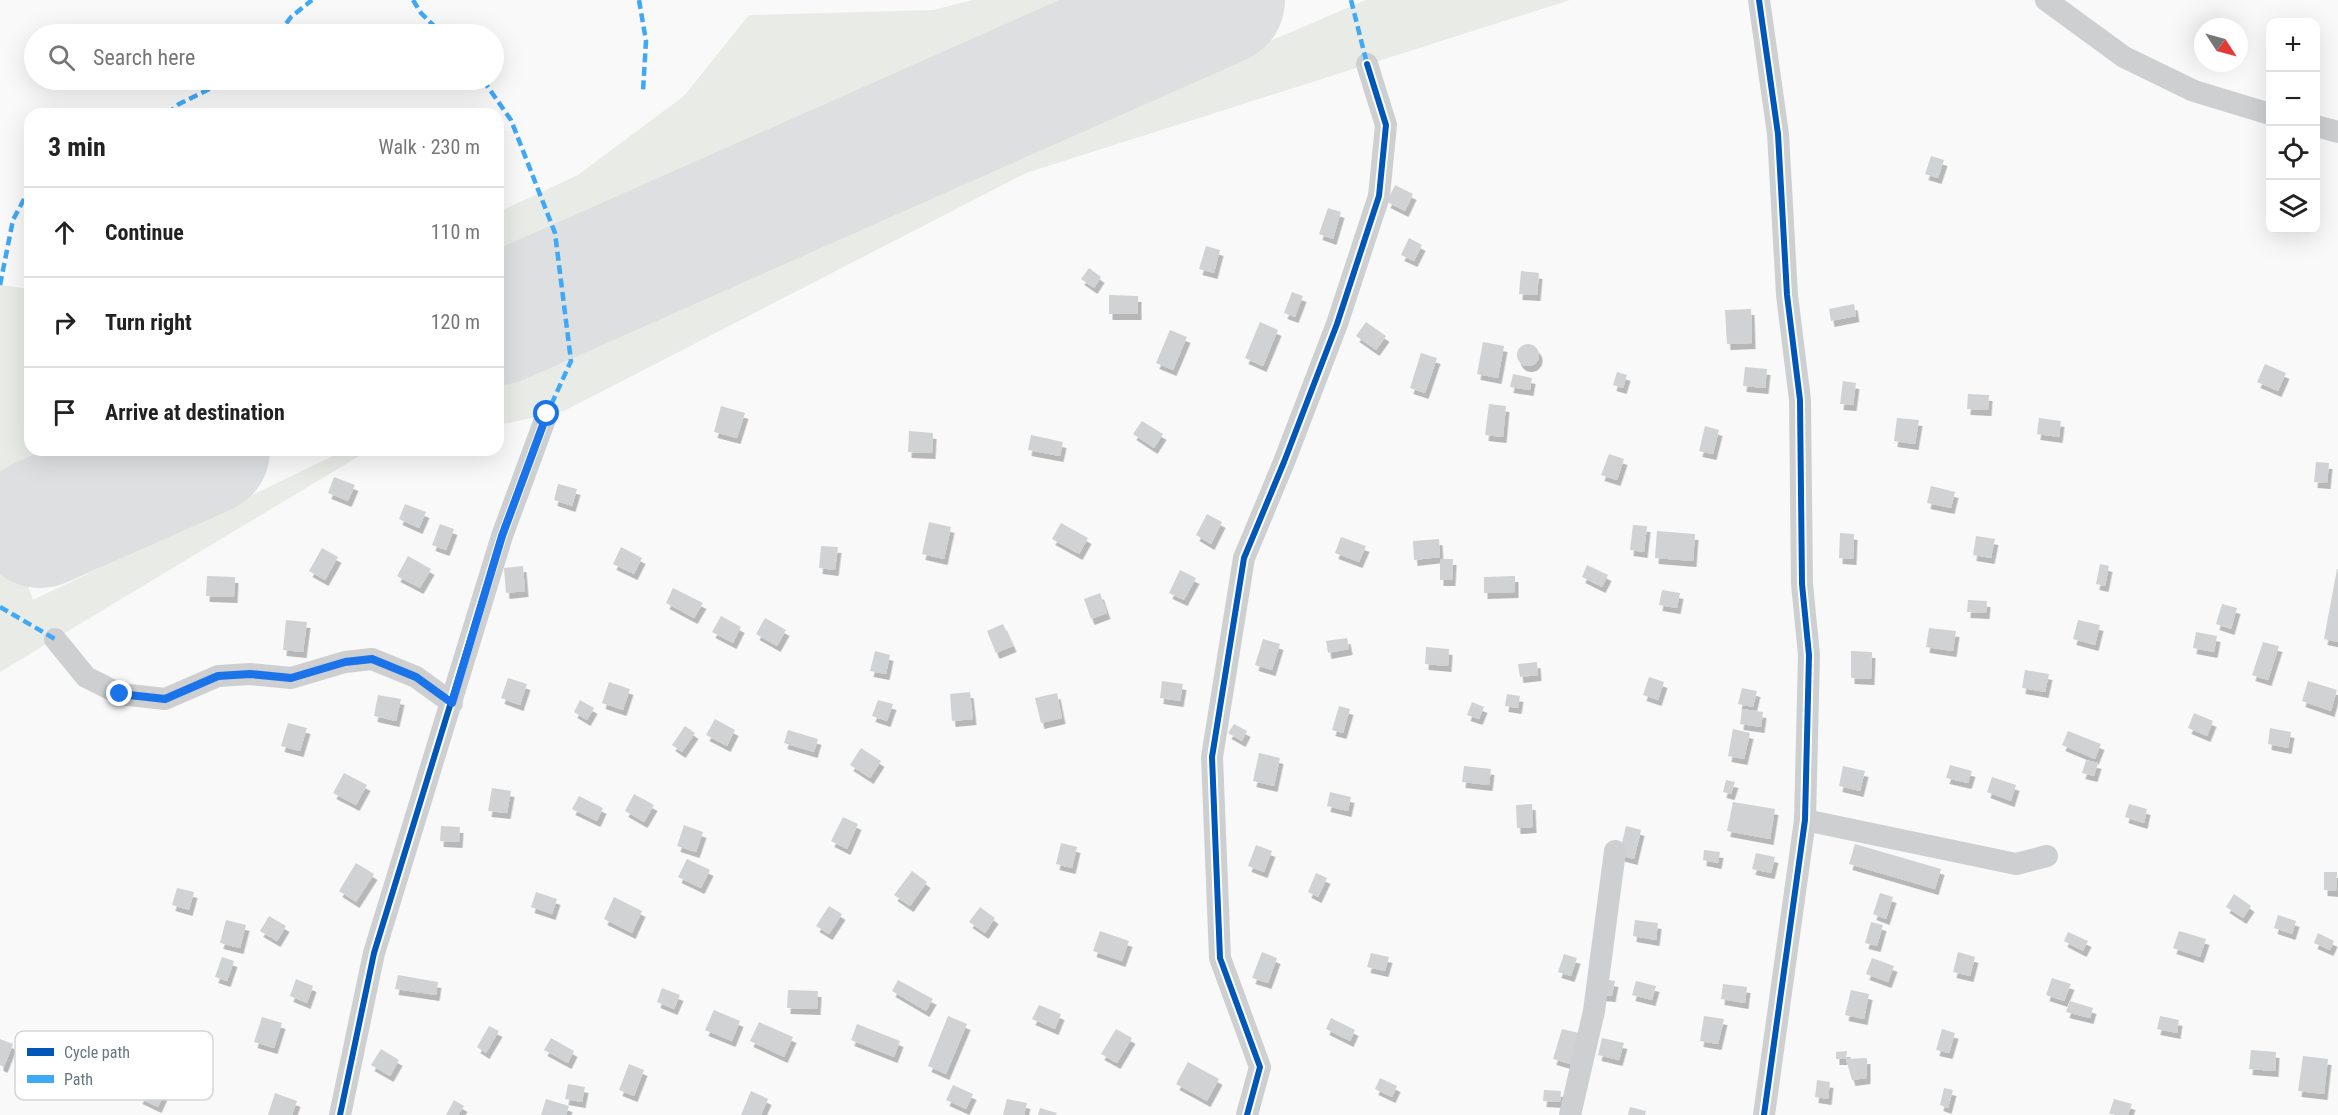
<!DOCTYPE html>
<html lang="en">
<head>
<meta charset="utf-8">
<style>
	:root { --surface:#fff; --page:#f2f2f2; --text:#222; --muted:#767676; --line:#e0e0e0 }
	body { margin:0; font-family:"Roboto Condensed",sans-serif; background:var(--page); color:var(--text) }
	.controls { position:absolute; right:18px; top:18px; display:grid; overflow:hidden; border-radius:12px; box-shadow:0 6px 24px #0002 }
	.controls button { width:54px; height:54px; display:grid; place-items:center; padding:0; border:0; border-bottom:2px solid var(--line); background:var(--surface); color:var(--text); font:30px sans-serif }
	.compass { position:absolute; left:2194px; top:18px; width:54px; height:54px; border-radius:50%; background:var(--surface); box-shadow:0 6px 24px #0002; rotate:126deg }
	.stop { position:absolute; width:18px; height:18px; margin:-14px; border:4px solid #1a73e8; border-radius:50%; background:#fff }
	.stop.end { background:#1a73e8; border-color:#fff; box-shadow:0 2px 6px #0008 }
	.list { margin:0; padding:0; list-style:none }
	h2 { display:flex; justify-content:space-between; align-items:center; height:78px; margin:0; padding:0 24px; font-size:26px }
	h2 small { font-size:20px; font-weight:400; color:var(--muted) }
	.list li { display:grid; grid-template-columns:39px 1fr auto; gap:18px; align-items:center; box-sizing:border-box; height:90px; padding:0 24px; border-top:2px solid var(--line) }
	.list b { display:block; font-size:22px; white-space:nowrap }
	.list em { font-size:20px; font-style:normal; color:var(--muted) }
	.icon { flex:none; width:33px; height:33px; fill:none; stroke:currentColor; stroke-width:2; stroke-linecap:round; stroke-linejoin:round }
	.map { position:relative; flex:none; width:2338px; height:1115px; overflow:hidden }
	.search { position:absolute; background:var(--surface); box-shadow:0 6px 24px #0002; left:24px; top:24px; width:480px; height:66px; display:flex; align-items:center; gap:15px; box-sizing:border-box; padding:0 21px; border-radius:33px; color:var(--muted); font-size:22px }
	.panel { position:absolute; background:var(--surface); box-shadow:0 6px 24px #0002; left:24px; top:108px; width:480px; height:348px; border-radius:18px }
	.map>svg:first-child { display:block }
</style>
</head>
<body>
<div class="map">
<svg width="2338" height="1115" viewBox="0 0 2338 1115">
	<defs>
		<filter id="shadow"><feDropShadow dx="3.5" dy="6" stdDeviation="0" flood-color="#0004"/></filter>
	</defs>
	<rect width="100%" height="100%" fill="#f9f9f9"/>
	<!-- green -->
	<path fill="#e8ebe6" d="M 972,0 L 1125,0 L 498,275 L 498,212 L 578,175 L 684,96 L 749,15 L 934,10 Z
		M 1366,0 L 1570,0 L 1026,173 L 564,411 L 498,425 L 498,378 L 930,186 Z
		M 0,285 L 30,289 L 30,450 L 114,450 L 0,502 Z
		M 346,450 L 382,450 L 361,455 L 0,672 L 0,510 L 33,600 Z"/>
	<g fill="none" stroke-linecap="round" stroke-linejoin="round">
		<!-- runway -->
		<path stroke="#dedfe0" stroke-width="130" d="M 498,320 L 1220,0
			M 40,523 L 205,450"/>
	</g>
	<!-- building -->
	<path fill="#d0d2d3" filter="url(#shadow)" d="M 1931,156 L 1944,160 L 1938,178 L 1925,174 Z
		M 1395,185 L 1413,194 L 1405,211 L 1387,202 Z
		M 1328,208 L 1341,212 L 1333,239 L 1319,234 Z
		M 1409,238 L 1422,245 L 1414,261 L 1401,255 Z
		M 1206,246 L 1220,250 L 1214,273 L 1199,269 Z
		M 1089,268 L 1101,277 L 1094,288 L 1081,279 Z
		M 1521,271 L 1539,273 L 1537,295 L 1519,294 Z
		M 1292,292 L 1303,296 L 1295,317 L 1284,313 Z
		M 1109,295 L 1138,296 L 1138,314 L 1109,314 Z
		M 1854,304 L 1856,316 L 1831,321 L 1829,309 Z
		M 1751,309 L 1752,343 L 1727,344 L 1725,310 Z
		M 1260,322 L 1278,330 L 1263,366 L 1245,358 Z
		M 1366,322 L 1386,336 L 1376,350 L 1356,336 Z
		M 1170,330 L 1187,337 L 1173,370 L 1156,363 Z
		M 1483,342 L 1504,346 L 1498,378 L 1477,374 Z
		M1517 355a11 11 0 1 1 22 0a11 11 0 1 1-22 0Z
		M 1421,353 L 1437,358 L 1425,393 L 1410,388 Z
		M 2265,364 L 2286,373 L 2278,391 L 2257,382 Z
		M 1745,367 L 1767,369 L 1765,388 L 1743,386 Z
		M 1617,372 L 1627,375 L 1623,388 L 1613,385 Z
		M 1513,374 L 1532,378 L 1530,390 L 1510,387 Z
		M 1843,381 L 1856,383 L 1853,405 L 1840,404 Z
		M 1968,394 L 1989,395 L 1988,410 L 1967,409 Z
		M 1489,404 L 1506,406 L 1503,437 L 1485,435 Z
		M 721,406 L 745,413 L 737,438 L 714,432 Z
		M 1897,418 L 1919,420 L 1915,444 L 1894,441 Z
		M 2039,418 L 2061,421 L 2059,437 L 2037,434 Z
		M 1142,421 L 1163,434 L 1154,448 L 1133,434 Z
		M 1705,426 L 1719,430 L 1713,454 L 1699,451 Z
		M 909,431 L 933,433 L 932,453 L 908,452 Z
		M 1031,435 L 1063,442 L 1060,456 L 1028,450 Z
		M 1609,454 L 1624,459 L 1617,480 L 1601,475 Z
		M 2316,462 L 2329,463 L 2327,483 L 2314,482 Z
		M 334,477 L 355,485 L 348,501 L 328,493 Z
		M 558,484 L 577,489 L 572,506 L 554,500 Z
		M 1931,486 L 1955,492 L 1951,508 L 1927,503 Z
		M 405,504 L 426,512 L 419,528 L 399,519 Z
		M 1207,514 L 1222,522 L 1211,544 L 1196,535 Z
		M 929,522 L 951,527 L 944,559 L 922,554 Z
		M 1061,523 L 1088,538 L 1079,554 L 1052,539 Z
		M 440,524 L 454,529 L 446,550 L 432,545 Z
		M 1633,525 L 1647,526 L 1644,552 L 1630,550 Z
		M 1657,531 L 1695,534 L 1693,561 L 1655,558 Z
		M 1840,533 L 1854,534 L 1853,559 L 1839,558 Z
		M 1976,536 L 1995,539 L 1991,558 L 1973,555 Z
		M 1341,537 L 1366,546 L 1359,562 L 1335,553 Z
		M 1439,539 L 1440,557 L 1414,560 L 1413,541 Z
		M 821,546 L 838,547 L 835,570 L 819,568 Z
		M 621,547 L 642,558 L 634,574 L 613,564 Z
		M 322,548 L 338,557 L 325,580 L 309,571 Z
		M 408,556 L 431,569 L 420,588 L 397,576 Z
		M 1440,559 L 1453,559 L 1452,580 L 1440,580 Z
		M 2100,564 L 2109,566 L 2105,586 L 2096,584 Z
		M 1587,565 L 1608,575 L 1602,587 L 1582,577 Z
		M 523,566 L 525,591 L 506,593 L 504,568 Z
		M 2337,569 L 2338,569 L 2338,642 L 2324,639 Z
		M 1180,570 L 1196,578 L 1184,600 L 1169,593 Z
		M 207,576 L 235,577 L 234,597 L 206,596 Z
		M 1515,576 L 1515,592 L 1484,593 L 1484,577 Z
		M 673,588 L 703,603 L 694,618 L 666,603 Z
		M 1662,590 L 1680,593 L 1677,608 L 1659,605 Z
		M 1100,593 L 1107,613 L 1091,619 L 1084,599 Z
		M 1968,600 L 1987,601 L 1986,613 L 1967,612 Z
		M 2222,604 L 2237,608 L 2231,629 L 2216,624 Z
		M 721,616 L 741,627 L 733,643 L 712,632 Z
		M 765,618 L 786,630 L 777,646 L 756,634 Z
		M 286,620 L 307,622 L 303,652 L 283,650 Z
		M 2078,620 L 2100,625 L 2095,645 L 2073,639 Z
		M 1003,624 L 1013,646 L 996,653 L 987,631 Z
		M 1929,628 L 1956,631 L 1953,651 L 1926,647 Z
		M 2196,632 L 2217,636 L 2214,652 L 2193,648 Z
		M 1347,638 L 1349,649 L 1328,653 L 1326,641 Z
		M 1263,639 L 1280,644 L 1272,670 L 1255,665 Z
		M 2263,642 L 2279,646 L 2268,680 L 2252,675 Z
		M 1426,647 L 1449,649 L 1448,666 L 1425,664 Z
		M 875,651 L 890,655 L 886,674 L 870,671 Z
		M 1851,651 L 1872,652 L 1871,679 L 1851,678 Z
		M 1537,662 L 1538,675 L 1520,677 L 1518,664 Z
		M 2025,670 L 2049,674 L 2045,692 L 2022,688 Z
		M 1649,677 L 1664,682 L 1658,700 L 1643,695 Z
		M 508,678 L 527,684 L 520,705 L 501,698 Z
		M 1162,681 L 1183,684 L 1180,701 L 1160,698 Z
		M 2308,681 L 2337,690 L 2331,711 L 2302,701 Z
		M 609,682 L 630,689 L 623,710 L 602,703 Z
		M 1742,688 L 1757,691 L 1753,707 L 1738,704 Z
		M 970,692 L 973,719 L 952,721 L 950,694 Z
		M 1057,693 L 1062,718 L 1041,723 L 1035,698 Z
		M 1507,694 L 1520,696 L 1518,708 L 1505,706 Z
		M 378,695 L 401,699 L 396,721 L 374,716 Z
		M 580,700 L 594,708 L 587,720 L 574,712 Z
		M 878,700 L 893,704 L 887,721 L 872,716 Z
		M 1472,702 L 1484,707 L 1479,719 L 1467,715 Z
		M 1339,706 L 1350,709 L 1343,733 L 1332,730 Z
		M 1742,709 L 1763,712 L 1761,727 L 1740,724 Z
		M 2194,713 L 2213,721 L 2207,736 L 2188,728 Z
		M 715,719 L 735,730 L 727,746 L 706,735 Z
		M 288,723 L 307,728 L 300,751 L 281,746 Z
		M 1234,724 L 1247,731 L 1242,741 L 1228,733 Z
		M 685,726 L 695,733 L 682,752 L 672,745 Z
		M 2270,728 L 2291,732 L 2288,748 L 2268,744 Z
		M 1733,729 L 1750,733 L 1744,759 L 1728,756 Z
		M 788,730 L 818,739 L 814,752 L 784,743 Z
		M 2068,731 L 2101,744 L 2095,759 L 2062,745 Z
		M 861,748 L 881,761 L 870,778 L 850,765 Z
		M 1259,753 L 1280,758 L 1274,786 L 1253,781 Z
		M 2086,760 L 2098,763 L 2094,776 L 2082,773 Z
		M 1950,765 L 1972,771 L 1968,783 L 1946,778 Z
		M 1464,766 L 1491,769 L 1489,785 L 1462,782 Z
		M 1843,766 L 1865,771 L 1860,791 L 1839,786 Z
		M 344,773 L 367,785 L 356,805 L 333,793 Z
		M 1992,777 L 2016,785 L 2011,801 L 1987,792 Z
		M 1726,780 L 1735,782 L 1731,794 L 1723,792 Z
		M 492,788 L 511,791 L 507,813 L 488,811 Z
		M 1330,792 L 1351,797 L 1348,811 L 1327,806 Z
		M 634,794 L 654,805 L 644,822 L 625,811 Z
		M 579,796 L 603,808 L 597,821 L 572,809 Z
		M 1733,802 L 1775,809 L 1770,839 L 1727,831 Z
		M 1532,804 L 1533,827 L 1517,828 L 1516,805 Z
		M 2129,804 L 2147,809 L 2144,823 L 2125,817 Z
		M 843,817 L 858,824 L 847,849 L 831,841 Z
		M 684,825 L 703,832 L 696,852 L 677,846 Z
		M 441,826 L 460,827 L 459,842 L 440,841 Z
		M 1626,826 L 1641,830 L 1634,859 L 1619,855 Z
		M 1061,843 L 1077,847 L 1072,868 L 1056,864 Z
		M 1855,844 L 1941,869 L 1935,889 L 1849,864 Z
		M 1256,845 L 1272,851 L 1264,872 L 1248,866 Z
		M 1704,850 L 1720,852 L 1718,863 L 1703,860 Z
		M 1756,853 L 1775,857 L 1771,873 L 1752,869 Z
		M 687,859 L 710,870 L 701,888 L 678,877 Z
		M 356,863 L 374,874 L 356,902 L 339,891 Z
		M 912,871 L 927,882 L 910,906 L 894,895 Z
		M 2324,872 L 2337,872 L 2336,891 L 2324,890 Z
		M 1316,873 L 1327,878 L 1318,897 L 1308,892 Z
		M 177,888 L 194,892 L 189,910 L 172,905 Z
		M 536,892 L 557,899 L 552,914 L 531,907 Z
		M 1880,893 L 1893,897 L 1886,919 L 1873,914 Z
		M 2234,894 L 2251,906 L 2243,918 L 2226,907 Z
		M 614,897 L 642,911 L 632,933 L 604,919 Z
		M 829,906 L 842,914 L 829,934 L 816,926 Z
		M 980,907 L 995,918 L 985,933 L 969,922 Z
		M 2278,915 L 2296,921 L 2292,934 L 2274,928 Z
		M 269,916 L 286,926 L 277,941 L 260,931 Z
		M 226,920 L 246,925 L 240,948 L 220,943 Z
		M 1635,920 L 1658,923 L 1656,940 L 1633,936 Z
		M 1871,922 L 1883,925 L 1877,946 L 1865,943 Z
		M 1100,931 L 1129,941 L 1122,961 L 1093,951 Z
		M 2179,931 L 2206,939 L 2200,957 L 2173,948 Z
		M 2068,932 L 2088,941 L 2083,951 L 2064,941 Z
		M 2318,933 L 2334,941 L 2330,950 L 2314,943 Z
		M 1262,952 L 1277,958 L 1268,983 L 1252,978 Z
		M 1958,952 L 1975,957 L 1970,976 L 1953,972 Z
		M 1371,953 L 1389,957 L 1385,971 L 1367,967 Z
		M 1564,954 L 1577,958 L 1571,976 L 1558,972 Z
		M 222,957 L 234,961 L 227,981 L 215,977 Z
		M 1872,958 L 1894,966 L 1888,982 L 1866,974 Z
		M 398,975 L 438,982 L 436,995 L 395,989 Z
		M 2052,978 L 2071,984 L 2064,1001 L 2046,995 Z
		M 296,979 L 313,986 L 307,1003 L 290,996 Z
		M 1603,979 L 1615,981 L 1612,996 L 1600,995 Z
		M 898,980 L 933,999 L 926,1011 L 892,991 Z
		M 1636,981 L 1656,986 L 1652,1000 L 1632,995 Z
		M 1723,984 L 1747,987 L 1745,1003 L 1721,999 Z
		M 662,988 L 680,995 L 674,1009 L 657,1002 Z
		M 788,990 L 818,991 L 817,1009 L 787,1008 Z
		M 1851,990 L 1869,994 L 1864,1019 L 1845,1015 Z
		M 2070,1001 L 2093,1008 L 2090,1018 L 2066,1012 Z
		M 1039,1005 L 1061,1014 L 1055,1029 L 1032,1019 Z
		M 714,1010 L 740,1021 L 732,1041 L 705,1030 Z
		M 948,1016 L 967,1024 L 946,1074 L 928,1066 Z
		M 1704,1016 L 1724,1019 L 1718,1044 L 1700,1041 Z
		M 2160,1016 L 2179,1020 L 2177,1033 L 2157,1029 Z
		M 262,1017 L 282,1023 L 274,1048 L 254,1042 Z
		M 1331,1018 L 1355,1030 L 1350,1041 L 1326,1029 Z
		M 759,1022 L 793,1037 L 784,1057 L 750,1041 Z
		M 857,1024 L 900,1041 L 894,1057 L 851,1040 Z
		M 489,1026 L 499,1031 L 486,1053 L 477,1047 Z
		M 1116,1029 L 1132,1038 L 1117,1063 L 1101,1054 Z
		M 1562,1029 L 1583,1034 L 1574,1065 L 1553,1059 Z
		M 1942,1029 L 1955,1033 L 1949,1053 L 1936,1050 Z
		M 551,1038 L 574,1051 L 568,1063 L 544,1050 Z
		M 1602,1038 L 1624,1043 L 1619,1060 L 1598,1055 Z
		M 0,1039 L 13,1044 L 4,1067 L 0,1065 Z
		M 381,1049 L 399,1060 L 390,1076 L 371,1065 Z
		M 2251,1050 L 2276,1052 L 2275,1071 L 2249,1069 Z
		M 1847,1051 L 1846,1059 L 1867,1058 L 1867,1078 L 1852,1080 L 1846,1059 L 1836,1059 L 1836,1052 Z
		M 2303,1056 L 2328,1059 L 2324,1094 L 2298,1091 Z
		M 1188,1062 L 1219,1079 L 1207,1101 L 1176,1084 Z
		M 629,1064 L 644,1070 L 634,1096 L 619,1090 Z
		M 152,1072 L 170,1081 L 158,1107 L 139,1098 Z
		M 1380,1078 L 1397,1086 L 1392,1097 L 1375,1089 Z
		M 1817,1080 L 1830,1082 L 1828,1099 L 1815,1097 Z
		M 568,1084 L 585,1087 L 582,1102 L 565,1099 Z
		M 953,1085 L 973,1094 L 966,1109 L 946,1100 Z
		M 1944,1088 L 1953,1090 L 1948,1108 L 1940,1105 Z
		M 1544,1090 L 1561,1091 L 1560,1102 L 1543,1101 Z
		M 751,1091 L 768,1099 L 761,1115 L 741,1115 Z
		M 275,1093 L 297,1101 L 292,1115 L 268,1115 Z
		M 546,1099 L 569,1106 L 566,1115 L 541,1115 Z
		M 1007,1099 L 1027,1103 L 1024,1115 L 1003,1115 Z
		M 2114,1099 L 2132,1104 L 2128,1115 L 2109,1114 Z
		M 454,1100 L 464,1106 L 458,1115 L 446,1115 Z
		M 1630,1107 L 1646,1111 L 1645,1115 L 1628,1115 Z
		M 1040,1108 L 1057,1113 L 1056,1115 L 1038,1115 Z"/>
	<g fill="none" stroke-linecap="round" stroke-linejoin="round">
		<!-- minor -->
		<path stroke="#cecfd0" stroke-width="22" d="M 1759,0 L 1778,134 L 1787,295 L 1800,400 L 1802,584 L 1809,655 L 1805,820 L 1764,1115
			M 2046,0 L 2124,57 L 2194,91 L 2270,114
			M 2316,126 L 2338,132
			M 55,639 L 86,677 L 120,694 L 165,699 L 218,676 L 250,674 L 291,678 L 345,662 L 372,659 L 416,677 L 452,703
			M 1805,820 L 2016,864 L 2047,856
			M 340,1115 L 374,953 L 502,536 L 547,414
			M 1247,1115 L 1260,1067 L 1220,958 L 1212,757 L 1244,558 L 1284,462 L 1337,324 L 1379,196 L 1386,125 L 1367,64
			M 1570,1115 L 1594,1011 L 1615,851"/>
		<!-- quiet -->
		<path stroke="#3fa9f5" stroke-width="4.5" stroke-dasharray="9 4.5" stroke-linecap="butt" d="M 413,0 L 421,13 L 442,34
			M 639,0 L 646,41 L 643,91
			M 1351,0 L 1367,64
			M 278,34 L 291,17 L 312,0
			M 483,80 L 511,120 L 555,233 L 571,361 L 547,414
			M 167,114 L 179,104 L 228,80
			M 0,285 L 13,220 L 30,188
			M 0,607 L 55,639"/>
		<!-- cycleway casing -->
		<g stroke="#fff" stroke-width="10">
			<path id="cycleway" d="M 1759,0 L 1778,134 L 1787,295 L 1800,400 L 1802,584 L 1809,655 L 1805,820 L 1764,1115
				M 340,1115 L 374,953 L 502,536 L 547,414
				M 1247,1115 L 1260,1067 L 1220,958 L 1212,757 L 1244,558 L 1284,462 L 1337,324 L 1379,196 L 1386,125 L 1367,64"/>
		</g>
		<!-- cycleway -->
		<use href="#cycleway" stroke="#0057b8" stroke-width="6"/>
	</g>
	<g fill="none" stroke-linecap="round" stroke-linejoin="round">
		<!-- route -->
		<path stroke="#1a73e8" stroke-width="8" d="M 120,694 L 165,699 L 218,676 L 250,674 L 291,678 L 345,662 L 372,659 L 416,677 L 452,703 L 502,536 L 547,414"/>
	</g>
	<!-- legend -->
	<rect x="15" y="1031" width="198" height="69" rx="9" fill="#fff" stroke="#d1d6da" stroke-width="1.5"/>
	<rect x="27" y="1048" width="27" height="8" fill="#0057b8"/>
	<rect x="27" y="1075" width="27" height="8" fill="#3fa9f5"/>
	<g font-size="16" fill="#657683">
		<text x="64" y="1058">Cycle path</text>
		<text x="64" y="1085">Path</text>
	</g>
</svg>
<div class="controls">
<button>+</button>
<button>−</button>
<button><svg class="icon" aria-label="locate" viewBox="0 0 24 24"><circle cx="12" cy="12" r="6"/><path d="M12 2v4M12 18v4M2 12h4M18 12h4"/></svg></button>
<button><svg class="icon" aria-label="layers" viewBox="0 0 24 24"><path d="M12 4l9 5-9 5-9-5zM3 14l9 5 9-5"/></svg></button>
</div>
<svg class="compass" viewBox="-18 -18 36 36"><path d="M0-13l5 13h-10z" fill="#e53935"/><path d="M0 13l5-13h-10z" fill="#767676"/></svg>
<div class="stop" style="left:547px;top:414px"></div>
<div class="stop end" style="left:120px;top:694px"></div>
<div class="search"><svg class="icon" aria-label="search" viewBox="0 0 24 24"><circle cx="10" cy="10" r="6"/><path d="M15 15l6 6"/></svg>Search here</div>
<section class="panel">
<h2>3 min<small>Walk · 230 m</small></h2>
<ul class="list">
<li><svg class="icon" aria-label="ahead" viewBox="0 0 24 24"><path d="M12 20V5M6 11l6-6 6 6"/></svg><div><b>Continue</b></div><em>110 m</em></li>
<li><svg class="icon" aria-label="right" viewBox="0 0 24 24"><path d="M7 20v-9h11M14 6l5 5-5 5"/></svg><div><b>Turn right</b></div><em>120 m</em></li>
<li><svg class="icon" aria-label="arrive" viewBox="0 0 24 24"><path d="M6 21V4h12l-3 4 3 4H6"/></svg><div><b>Arrive at destination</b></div></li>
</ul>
</section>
</div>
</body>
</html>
